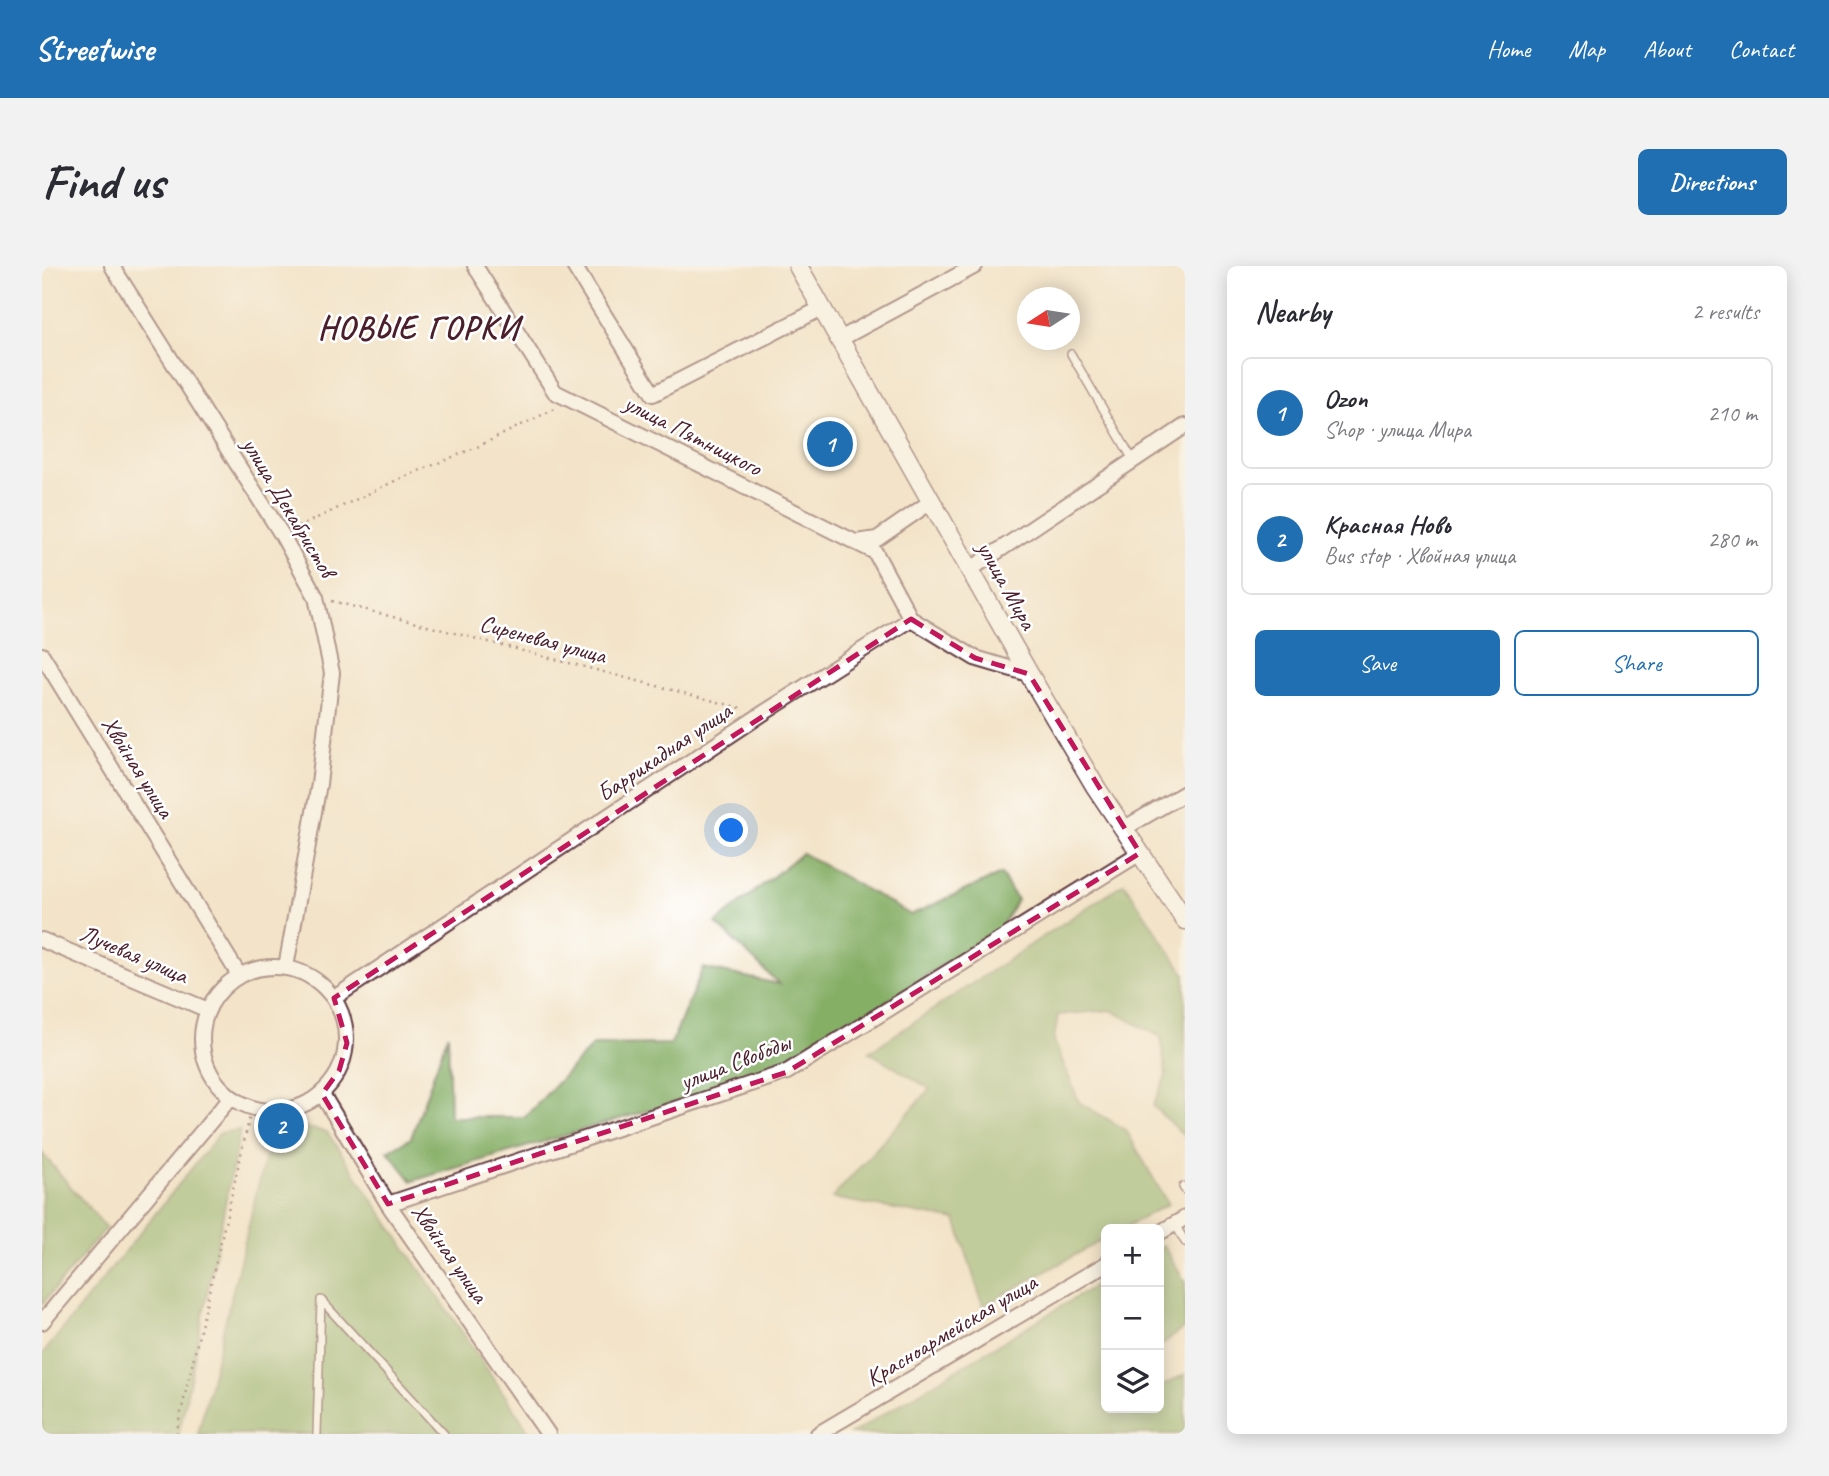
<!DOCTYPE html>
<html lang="en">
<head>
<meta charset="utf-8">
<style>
	:root { --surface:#fff; --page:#f2f2f3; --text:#2b2b33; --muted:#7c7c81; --line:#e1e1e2; --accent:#1f6fb2 }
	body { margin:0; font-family:Caveat,sans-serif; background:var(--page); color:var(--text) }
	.controls { position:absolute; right:21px; bottom:21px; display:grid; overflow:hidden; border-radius:10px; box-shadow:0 4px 18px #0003 }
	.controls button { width:63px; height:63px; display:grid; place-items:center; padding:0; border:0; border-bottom:2px solid var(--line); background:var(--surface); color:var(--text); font:35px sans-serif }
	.compass { position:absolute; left:975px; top:21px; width:63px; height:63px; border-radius:50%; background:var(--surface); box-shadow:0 4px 18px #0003; rotate:258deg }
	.you { position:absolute; left:690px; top:565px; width:24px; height:24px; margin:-18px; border:5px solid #fff; border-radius:50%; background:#1a73e8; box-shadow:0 0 0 10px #1a73e833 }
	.badge { display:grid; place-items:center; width:46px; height:46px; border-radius:50%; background:var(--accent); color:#fff; font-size:23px; font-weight:700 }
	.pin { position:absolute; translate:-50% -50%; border:4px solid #fff; box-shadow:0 2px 7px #0006 }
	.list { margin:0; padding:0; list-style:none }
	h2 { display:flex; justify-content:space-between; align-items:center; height:91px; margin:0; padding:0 28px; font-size:30px }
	h2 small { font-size:23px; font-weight:400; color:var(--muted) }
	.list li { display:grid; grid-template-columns:46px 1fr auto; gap:21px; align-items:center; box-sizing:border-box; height:112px; margin:0 14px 14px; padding:0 14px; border:2px solid var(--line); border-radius:10px }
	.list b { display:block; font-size:26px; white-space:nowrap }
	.list p { margin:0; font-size:23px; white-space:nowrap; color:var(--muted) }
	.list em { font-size:23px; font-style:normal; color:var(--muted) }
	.actions { display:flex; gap:14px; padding:21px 28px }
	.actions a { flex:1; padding:16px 0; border:2px solid var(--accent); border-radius:10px; text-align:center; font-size:24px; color:var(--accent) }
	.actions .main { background:var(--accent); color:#fff }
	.icon { flex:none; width:38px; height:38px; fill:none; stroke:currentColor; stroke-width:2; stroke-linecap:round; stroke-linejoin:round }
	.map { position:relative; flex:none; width:1143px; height:1168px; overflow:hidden; border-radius:10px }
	header { display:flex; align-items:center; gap:42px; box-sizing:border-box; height:98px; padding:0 35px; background:var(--accent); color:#fff }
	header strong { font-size:33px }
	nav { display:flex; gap:38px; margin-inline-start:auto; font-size:24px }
	.intro { display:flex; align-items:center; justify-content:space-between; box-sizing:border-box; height:168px; padding:0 42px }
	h1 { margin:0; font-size:49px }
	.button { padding:18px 32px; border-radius:10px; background:var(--accent); color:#fff; font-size:24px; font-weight:700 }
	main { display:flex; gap:42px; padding:0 42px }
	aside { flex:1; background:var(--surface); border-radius:10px; box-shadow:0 4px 18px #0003 }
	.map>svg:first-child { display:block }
</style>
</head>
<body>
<header>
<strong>Streetwise</strong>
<nav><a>Home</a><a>Map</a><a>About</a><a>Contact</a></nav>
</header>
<div class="intro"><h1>Find us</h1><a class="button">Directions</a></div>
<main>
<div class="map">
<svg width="1143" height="1168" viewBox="0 0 1143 1168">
	<rect width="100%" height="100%" fill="#fff"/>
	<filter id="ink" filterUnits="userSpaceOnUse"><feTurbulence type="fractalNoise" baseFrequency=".0143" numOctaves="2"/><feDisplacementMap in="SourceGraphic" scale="14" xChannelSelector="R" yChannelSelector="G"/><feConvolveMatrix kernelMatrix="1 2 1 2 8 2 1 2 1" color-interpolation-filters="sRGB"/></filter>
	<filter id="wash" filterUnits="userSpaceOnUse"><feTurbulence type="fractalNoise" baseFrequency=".00686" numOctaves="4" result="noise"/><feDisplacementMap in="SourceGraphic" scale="28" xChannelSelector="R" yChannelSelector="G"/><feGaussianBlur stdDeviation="1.57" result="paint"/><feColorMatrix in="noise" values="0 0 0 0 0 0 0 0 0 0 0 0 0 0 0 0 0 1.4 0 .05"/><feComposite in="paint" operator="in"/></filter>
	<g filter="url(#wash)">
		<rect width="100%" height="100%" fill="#f3e4c9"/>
		<!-- forest -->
		<path fill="#86af66" stroke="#686748" stroke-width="2" d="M 760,587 L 869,649 L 959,608 L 975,634 L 959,661 L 738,805 L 370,915 L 346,885 L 369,872 L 406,768 L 408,851 L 483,851 L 551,779 L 629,778 L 661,702 L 737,718 L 674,657 Z
			M 1082,617 L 1143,708 L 1143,871 L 1111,840 L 1124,810 L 1119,771 L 1069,744 L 1016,749 L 1012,774 L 1037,836 L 1084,864 L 1126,938 L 1080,963 L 1064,963 L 1064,972 L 941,1040 L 914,954 L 790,932 L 888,823 L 827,786 Z
			M 255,860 L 285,866 L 489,1168 L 156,1168 L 229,867 Z
			M 198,864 L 137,1168 L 0,1168 L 0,1089 L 178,867 Z
			M 0,887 L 64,962 L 0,1038 Z
			M 1121,979 L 1143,1016 L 1143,1061 L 1117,1081 L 1117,982 Z
			M 1064,1013 L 1064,1142 L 1117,1142 L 1117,1122 L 1143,1108 L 1143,1168 L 809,1168 Z"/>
	</g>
	<g filter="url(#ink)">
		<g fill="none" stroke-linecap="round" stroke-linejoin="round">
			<!-- service casing -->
			<g stroke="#633d43" stroke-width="10">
				<path id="service" d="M 1029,88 L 1091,194
					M 1141,921 L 1143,924
					M 1133,958 L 1143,976
					M 275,1168 L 279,1034 L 402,1168"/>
			</g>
			<!-- minor casing -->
			<g stroke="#633d43" stroke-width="18">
				<path id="minor" d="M 70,0 L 240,269 L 274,331 L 290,407 L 277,518 L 244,701
					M 433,0 L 513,126 L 833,286 L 869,353 L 933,392 L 987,408
					M 532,0 L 611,128 L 780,42
					M 798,73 L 933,0
					M 814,276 L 835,273 L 890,235
					M 929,303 L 1143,160
					M 0,389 L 197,709
					M 1081,563 L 1143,527
					M 0,674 L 166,744
					M160 773a72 72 0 1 1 144 0a72 72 0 1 1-144 0Z
					M 292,732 L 720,448 L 869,353
					M 280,828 L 346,938 L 506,1168
					M 346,938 L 745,806 L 1098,587
					M 1117,967 L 1143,952
					M 0,1056 L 189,831
					M 776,1168 L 1064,998"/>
			</g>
			<!-- tertiary casing -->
			<g stroke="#633d43" stroke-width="21">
				<path id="tertiary" d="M 756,0 L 987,408 L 1053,520 L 1143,654"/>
			</g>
			<!-- path -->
			<path stroke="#633d43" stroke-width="2.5" stroke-dasharray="2 5" stroke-linecap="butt" d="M 250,264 L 355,214 L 435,181 L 514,142
				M 290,335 L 703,443
				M 134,1168 L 210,841"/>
			<!-- service -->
			<use href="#service" stroke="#fff" stroke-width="7"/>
			<!-- minor -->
			<use href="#minor" stroke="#fff" stroke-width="14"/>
			<!-- tertiary -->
			<use href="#tertiary" stroke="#fff" stroke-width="18"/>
		</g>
	</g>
	<!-- marked area -->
	<path d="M0 0H1143V1168H0ZM 869,353 L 933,392 L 987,408 L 1098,587 L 745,806 L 346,938 L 280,828 L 297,805 L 305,777 L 292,732 Z" fill="#f3e4c9" fill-opacity=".55" fill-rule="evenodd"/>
	<path fill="none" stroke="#c2185b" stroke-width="5" stroke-dasharray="14 9" stroke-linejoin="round" d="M 869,353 L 933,392 L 987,408 L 1098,587 L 745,806 L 346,938 L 280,828 L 297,805 L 305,777 L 292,732 Z"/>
	<g text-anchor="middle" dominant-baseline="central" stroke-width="5" stroke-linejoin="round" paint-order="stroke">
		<!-- street labels -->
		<g font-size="24" fill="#4a1f2b" stroke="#fff">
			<text transform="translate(651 169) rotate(27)">улица Пятницкого</text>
			<text transform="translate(247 241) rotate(59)">улица Декабристов</text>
			<text transform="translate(965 319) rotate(61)">улица Мира</text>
			<text transform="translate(501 373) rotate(15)">Сиреневая улица</text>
			<text transform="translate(622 486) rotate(-34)">Баррикадная улица</text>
			<text transform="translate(96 501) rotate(58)">Хвойная улица</text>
			<text transform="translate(92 688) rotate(23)">Лучевая улица</text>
			<text transform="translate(693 796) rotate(-21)">улица Свободы</text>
			<text transform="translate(408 987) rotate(55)">Хвойная улица</text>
			<text transform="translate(909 1064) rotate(-31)">Красноармейская улица</text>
		</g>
		<!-- district labels -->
		<g font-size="32" font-weight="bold" letter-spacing="2" fill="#4a1f2b" stroke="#fff">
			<text x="377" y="61">НОВЫЕ ГОРКИ</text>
		</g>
	</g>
</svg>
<div class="controls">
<button>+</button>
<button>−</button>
<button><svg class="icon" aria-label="layers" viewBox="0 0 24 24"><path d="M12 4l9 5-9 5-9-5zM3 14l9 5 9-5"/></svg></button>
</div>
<svg class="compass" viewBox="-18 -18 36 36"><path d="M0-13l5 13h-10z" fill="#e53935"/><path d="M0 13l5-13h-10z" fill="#7c7c81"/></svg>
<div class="you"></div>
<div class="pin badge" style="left:788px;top:178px">1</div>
<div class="pin badge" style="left:239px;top:860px">2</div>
</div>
<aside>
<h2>Nearby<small>2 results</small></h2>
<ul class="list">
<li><span class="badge">1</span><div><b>Ozon</b><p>Shop · улица Мира</p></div><em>210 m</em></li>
<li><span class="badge">2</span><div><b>Красная Новь</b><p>Bus stop · Хвойная улица</p></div><em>280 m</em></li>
</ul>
<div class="actions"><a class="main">Save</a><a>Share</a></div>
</aside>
</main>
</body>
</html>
